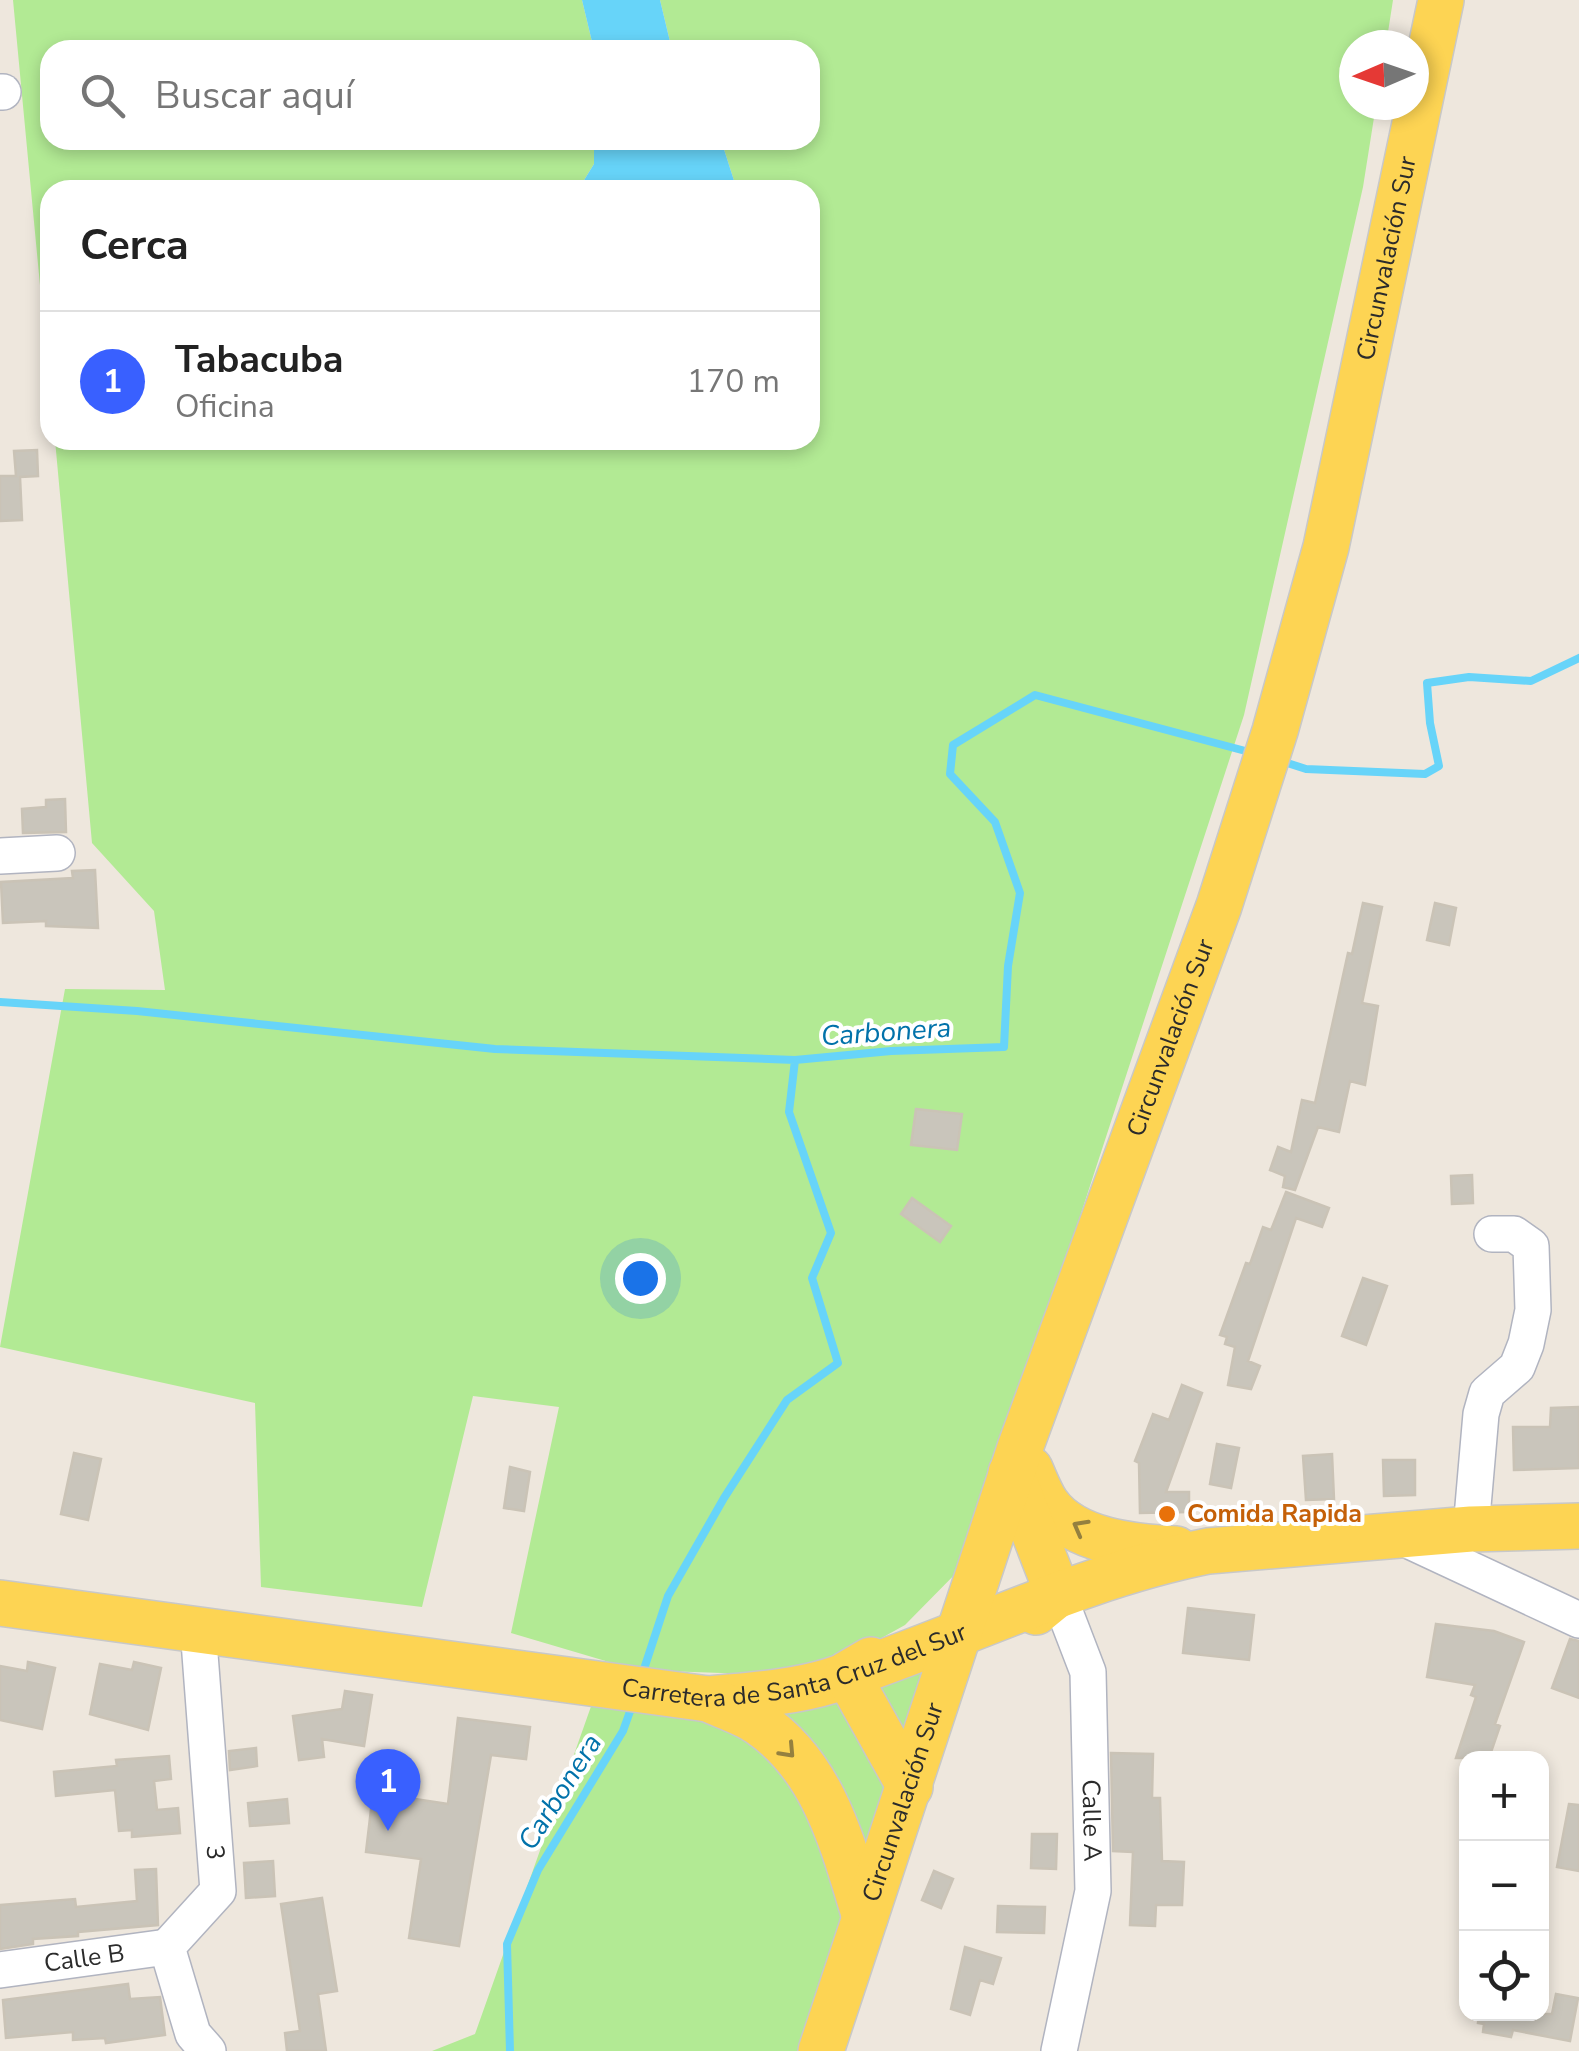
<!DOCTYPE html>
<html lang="es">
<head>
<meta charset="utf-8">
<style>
	:root { --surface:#fff; --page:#f2f2f2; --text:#222; --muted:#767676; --line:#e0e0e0; --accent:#3960ff }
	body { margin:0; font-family:"Nunito Sans",sans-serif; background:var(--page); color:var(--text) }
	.controls { position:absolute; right:30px; bottom:30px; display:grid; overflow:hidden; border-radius:20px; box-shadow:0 5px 15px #0003 }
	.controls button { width:90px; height:90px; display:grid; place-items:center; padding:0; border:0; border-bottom:2px solid var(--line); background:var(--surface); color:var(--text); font:50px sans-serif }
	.compass { position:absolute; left:1339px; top:30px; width:90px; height:90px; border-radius:50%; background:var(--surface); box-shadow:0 5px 15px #0003; rotate:268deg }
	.you { position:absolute; left:640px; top:1278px; width:35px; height:35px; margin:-25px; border:8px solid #fff; border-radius:50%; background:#1a73e8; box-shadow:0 0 0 15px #1a73e833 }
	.badge { display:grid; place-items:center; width:65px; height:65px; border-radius:50%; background:var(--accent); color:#fff; font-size:32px; font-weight:700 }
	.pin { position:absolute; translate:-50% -82px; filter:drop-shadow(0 2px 5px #0008) }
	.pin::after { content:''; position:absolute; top:52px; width:35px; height:30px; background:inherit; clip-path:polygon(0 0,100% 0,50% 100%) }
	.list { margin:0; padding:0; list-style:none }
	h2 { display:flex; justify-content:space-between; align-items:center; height:130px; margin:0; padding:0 40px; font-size:42px }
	h2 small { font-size:32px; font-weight:400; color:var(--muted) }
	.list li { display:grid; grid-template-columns:65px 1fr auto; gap:30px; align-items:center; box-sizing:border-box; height:140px; padding:0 40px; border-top:2px solid var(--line) }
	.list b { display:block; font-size:38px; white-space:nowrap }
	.list p { margin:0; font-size:32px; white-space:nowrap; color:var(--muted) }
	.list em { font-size:32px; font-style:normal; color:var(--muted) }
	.icon { flex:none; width:55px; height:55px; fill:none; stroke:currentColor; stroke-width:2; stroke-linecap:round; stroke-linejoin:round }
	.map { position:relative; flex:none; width:1579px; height:2051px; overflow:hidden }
	.search { position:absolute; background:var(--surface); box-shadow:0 5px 15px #0003; left:40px; top:40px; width:780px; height:110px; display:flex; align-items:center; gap:25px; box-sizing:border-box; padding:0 35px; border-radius:30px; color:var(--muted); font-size:38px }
	.panel { position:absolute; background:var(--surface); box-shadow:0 5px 15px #0003; left:40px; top:180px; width:780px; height:270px; border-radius:30px }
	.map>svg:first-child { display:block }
</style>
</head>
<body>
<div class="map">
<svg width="1579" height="2051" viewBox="0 0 1579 2051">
	<rect width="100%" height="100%" fill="#eee7dd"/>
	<!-- green -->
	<path fill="#b2ea94" d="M 13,0 L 582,0 L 594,50 L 50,50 L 50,140 L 594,140 L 594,164 L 578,190 L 50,190 L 50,391 Z
		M 660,0 L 1393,0 L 1386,45 L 1354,45 L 1354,105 L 1376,105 L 1363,187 L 1244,715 L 967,1562 L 905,1625 L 840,1661 L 776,1675 L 665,1671 L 609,1662 L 511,1633 L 559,1407 L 473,1396 L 422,1607 L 261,1587 L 255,1403 L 0,1347 L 65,989 L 165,990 L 154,911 L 92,843 L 55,440 L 810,440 L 810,190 L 737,190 L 721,140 L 810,140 L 810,50 L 672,50 Z
		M 937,1658 L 909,1746 L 874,1683 Z
		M 848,1694 L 891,1776 L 865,1855 L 774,1717 Z
		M 594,1698 L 723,1723 L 771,1751 L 804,1796 L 844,1913 L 798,2051 L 432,2051 L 475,2034 Z"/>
	<!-- water -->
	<path fill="#67d4f9" d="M 582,0 L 660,0 L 672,50 L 594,50 Z
		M 594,140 L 721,140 L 737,190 L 578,190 L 594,164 Z"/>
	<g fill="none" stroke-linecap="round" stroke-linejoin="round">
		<!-- stream -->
		<path stroke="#67d4f9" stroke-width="8" d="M 1281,761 L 1306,769 L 1425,774 L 1439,766 L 1430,723 L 1427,683 L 1469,677 L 1531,681 L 1579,658
			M 0,1002 L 137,1011 L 495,1049 L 795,1060
			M 642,1675 L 668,1596 L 724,1498 L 787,1400 L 838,1363 L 812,1278 L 831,1233 L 789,1112 L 795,1060 L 891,1051 L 1004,1047 L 1008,966 L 1020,893 L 995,822 L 950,774 L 953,745 L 1035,695 L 1253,753
			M 510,2051 L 507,1944 L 538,1870 L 623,1731 L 633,1703"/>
	</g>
	<!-- building -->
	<path fill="#c9c5bb" stroke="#cac3b6" stroke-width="2.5" d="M 37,450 L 38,476 L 20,477 L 22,520 L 0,521 L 0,476 L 16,476 L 14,451 Z
		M 65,799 L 66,832 L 23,833 L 22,809 L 46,807 L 46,800 Z
		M 95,870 L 98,928 L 46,926 L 46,921 L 3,923 L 1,882 L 73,878 L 72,871 Z
		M 1363,903 L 1382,907 L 1362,1003 L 1378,1006 L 1365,1085 L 1350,1081 L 1339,1132 L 1318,1127 L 1295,1190 L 1283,1187 L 1285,1176 L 1270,1170 L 1278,1147 L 1291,1152 L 1302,1100 L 1315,1103 L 1348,953 L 1352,954 Z
		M 1435,903 L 1456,908 L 1449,945 L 1427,940 Z
		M 916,1109 L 962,1114 L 957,1150 L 911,1145 Z
		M 1472,1175 L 1473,1203 L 1452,1204 L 1451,1176 Z
		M 1286,1192 L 1329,1208 L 1322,1227 L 1296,1218 L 1248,1361 L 1260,1366 L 1251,1389 L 1228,1385 L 1235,1347 L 1225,1344 L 1227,1337 L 1220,1335 L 1246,1263 L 1250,1264 L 1263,1227 L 1271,1230 Z
		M 912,1198 L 951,1226 L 940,1242 L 901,1214 Z
		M 1363,1278 L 1387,1286 L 1366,1345 L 1342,1336 Z
		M 1182,1385 L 1202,1393 L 1166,1492 L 1189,1492 L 1189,1512 L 1140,1513 L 1139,1463 L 1135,1461 L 1153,1414 L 1169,1420 Z
		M 1579,1407 L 1579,1468 L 1514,1470 L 1513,1427 L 1550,1427 L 1551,1408 Z
		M 1217,1444 L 1239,1448 L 1231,1488 L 1210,1484 Z
		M 74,1453 L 101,1459 L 88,1520 L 61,1514 Z
		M 1332,1454 L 1334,1499 L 1306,1500 L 1303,1456 Z
		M 1383,1460 L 1415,1460 L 1415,1495 L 1384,1496 Z
		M 510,1467 L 530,1472 L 524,1511 L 504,1508 Z
		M 1188,1608 L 1254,1615 L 1249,1660 L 1183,1653 Z
		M 1436,1624 L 1494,1631 L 1524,1642 L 1495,1724 L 1500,1726 L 1489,1758 L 1456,1758 L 1476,1697 L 1471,1695 L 1475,1685 L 1427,1677 Z
		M 1570,1639 L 1579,1641 L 1579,1698 L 1552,1688 Z
		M 28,1662 L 55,1668 L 42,1729 L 0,1720 L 0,1666 L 27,1671 Z
		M 134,1662 L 161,1668 L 148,1730 L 90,1714 L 100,1664 L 132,1670 Z
		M 345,1691 L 372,1695 L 364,1746 L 322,1739 L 324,1757 L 299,1760 L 293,1716 L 342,1709 Z
		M 458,1718 L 530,1727 L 526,1759 L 491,1755 L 459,1946 L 409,1938 L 421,1859 L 366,1852 L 374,1784 L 403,1787 L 402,1797 L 448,1804 Z
		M 256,1748 L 257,1766 L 230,1770 L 229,1751 Z
		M 1111,1753 L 1153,1754 L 1152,1798 L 1160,1798 L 1162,1861 L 1184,1862 L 1182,1905 L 1156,1905 L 1155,1926 L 1130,1925 L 1133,1852 L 1113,1851 Z
		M 169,1756 L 171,1779 L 154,1781 L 157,1810 L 178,1808 L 180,1833 L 132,1837 L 132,1830 L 119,1831 L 115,1790 L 56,1796 L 54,1772 L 117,1766 L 116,1760 Z
		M 287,1799 L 289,1823 L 250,1826 L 248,1803 Z
		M 1569,1804 L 1579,1805 L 1579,1871 L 1557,1867 Z
		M 1032,1834 L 1057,1834 L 1056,1869 L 1031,1868 Z
		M 273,1861 L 275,1896 L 246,1898 L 244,1863 Z
		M 156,1869 L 158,1925 L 78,1932 L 78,1936 L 33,1939 L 33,1944 L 0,1949 L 0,1905 L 75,1899 L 76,1907 L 137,1901 L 135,1870 Z
		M 934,1871 L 953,1879 L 941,1908 L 922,1900 Z
		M 322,1898 L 337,1991 L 318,1994 L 326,2051 L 287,2051 L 285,2033 L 300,2031 L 281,1904 Z
		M 998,1906 L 1045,1907 L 1044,1933 L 997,1932 Z
		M 965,1947 L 1001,1958 L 993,1984 L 980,1980 L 970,2015 L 951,2009 Z
		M 128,1984 L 130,1999 L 160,1997 L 165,2035 L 106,2043 L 105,2038 L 73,2040 L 73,2032 L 6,2038 L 3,2000 Z
		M 1556,1994 L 1578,1998 L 1570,2041 L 1513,2030 L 1511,2037 L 1483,2032 L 1484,2024 L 1478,2023 L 1479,2014 L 1552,2014 Z"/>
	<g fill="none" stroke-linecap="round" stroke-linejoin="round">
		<!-- minor casing -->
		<g stroke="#b1b4c0" stroke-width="38">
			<g id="minor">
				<path d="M 0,92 L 3,92"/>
				<path d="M 0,856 L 57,853"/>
				<path d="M 1471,1529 L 1481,1414 L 1487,1393 L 1517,1367 L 1526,1344 L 1533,1310 L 1531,1246 L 1514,1234 L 1492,1234"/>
				<path d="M 1399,1536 L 1579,1620"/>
				<path id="s1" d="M 1058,1594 L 1088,1672 L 1093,1891 L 1059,2051"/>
				<path id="s2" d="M 198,1628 L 218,1891 L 167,1947 L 193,2034 L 208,2051"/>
				<path id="s3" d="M 0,1970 L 167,1947"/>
			</g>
		</g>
		<!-- major casing -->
		<g stroke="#c8c8c8" stroke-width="48">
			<g id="major">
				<path d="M 1030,1469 C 1035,1480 1040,1494 1047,1504 C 1074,1542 1135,1547 1176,1549"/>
				<path d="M 1011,1473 L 1058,1594 L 1036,1612"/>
				<path id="s4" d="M 0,1603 L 708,1699 C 748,1695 791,1693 830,1681 C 957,1640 1077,1577 1208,1551 L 1471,1529 L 1579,1526"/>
				<path d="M 871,1660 L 847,1674 L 910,1787"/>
				<path d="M 710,1700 C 726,1707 745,1713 759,1723 C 825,1768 843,1846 865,1917"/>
				<path id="s5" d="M 821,2051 L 1020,1448 L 1219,906 L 1275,731 L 1326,547 L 1441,0"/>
			</g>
		</g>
		<!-- minor -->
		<use href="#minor" stroke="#fff" stroke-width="35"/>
		<!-- major -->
		<use href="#major" stroke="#fdd453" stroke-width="45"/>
	</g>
	<!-- one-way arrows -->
	<defs><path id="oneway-chevron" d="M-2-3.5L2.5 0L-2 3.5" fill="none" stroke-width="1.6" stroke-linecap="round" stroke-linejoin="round" transform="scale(2.5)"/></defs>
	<g stroke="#94803f">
		<use href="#oneway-chevron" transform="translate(1080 1527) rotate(-151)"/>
		<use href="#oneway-chevron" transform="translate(788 1751) rotate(47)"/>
	</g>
	<!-- markers -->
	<circle fill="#e8710a" stroke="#fff" stroke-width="4" cx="1167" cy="1514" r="10"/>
	<g text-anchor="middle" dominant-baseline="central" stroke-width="8" stroke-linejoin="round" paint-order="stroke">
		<!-- street labels -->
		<g font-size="25" fill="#2b2b2b" stroke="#fff">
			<text stroke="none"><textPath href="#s5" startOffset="1882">Circunvalación Sur</textPath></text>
			<text stroke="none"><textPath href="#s5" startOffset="1072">Circunvalación Sur</textPath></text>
			<text stroke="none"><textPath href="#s4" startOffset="805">Carretera de Santa Cruz del Sur</textPath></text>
			<text stroke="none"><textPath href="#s5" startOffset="262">Circunvalación Sur</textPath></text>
			<text stroke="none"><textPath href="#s1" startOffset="232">Calle A</textPath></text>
			<text stroke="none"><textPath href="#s2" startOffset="225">3</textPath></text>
			<text stroke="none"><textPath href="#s3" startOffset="85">Calle B</textPath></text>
		</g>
		<!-- food labels -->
		<g font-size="25" font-weight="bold" fill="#c56008" stroke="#fff" text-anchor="start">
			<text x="1187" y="1514">Comida Rapida</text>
		</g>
		<!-- water labels -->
		<g font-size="28" font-style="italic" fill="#0172aa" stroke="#fff">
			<text transform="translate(886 1032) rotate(-4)">Carbonera</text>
			<text transform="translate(560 1792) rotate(-58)">Carbonera</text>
		</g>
	</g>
</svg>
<div class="controls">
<button>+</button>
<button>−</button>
<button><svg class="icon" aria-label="locate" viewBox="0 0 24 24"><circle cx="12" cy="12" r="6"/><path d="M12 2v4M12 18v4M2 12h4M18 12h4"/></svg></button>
</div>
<svg class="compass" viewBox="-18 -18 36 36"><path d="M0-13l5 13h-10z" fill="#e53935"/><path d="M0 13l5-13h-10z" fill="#767676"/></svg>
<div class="you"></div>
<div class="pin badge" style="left:388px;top:1831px">1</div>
<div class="search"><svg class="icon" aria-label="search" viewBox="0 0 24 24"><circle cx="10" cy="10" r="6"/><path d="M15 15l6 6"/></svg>Buscar aquí</div>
<section class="panel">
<h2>Cerca<small></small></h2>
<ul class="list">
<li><span class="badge">1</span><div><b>Tabacuba</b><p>Oficina</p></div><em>170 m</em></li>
</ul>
</section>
</div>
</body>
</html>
